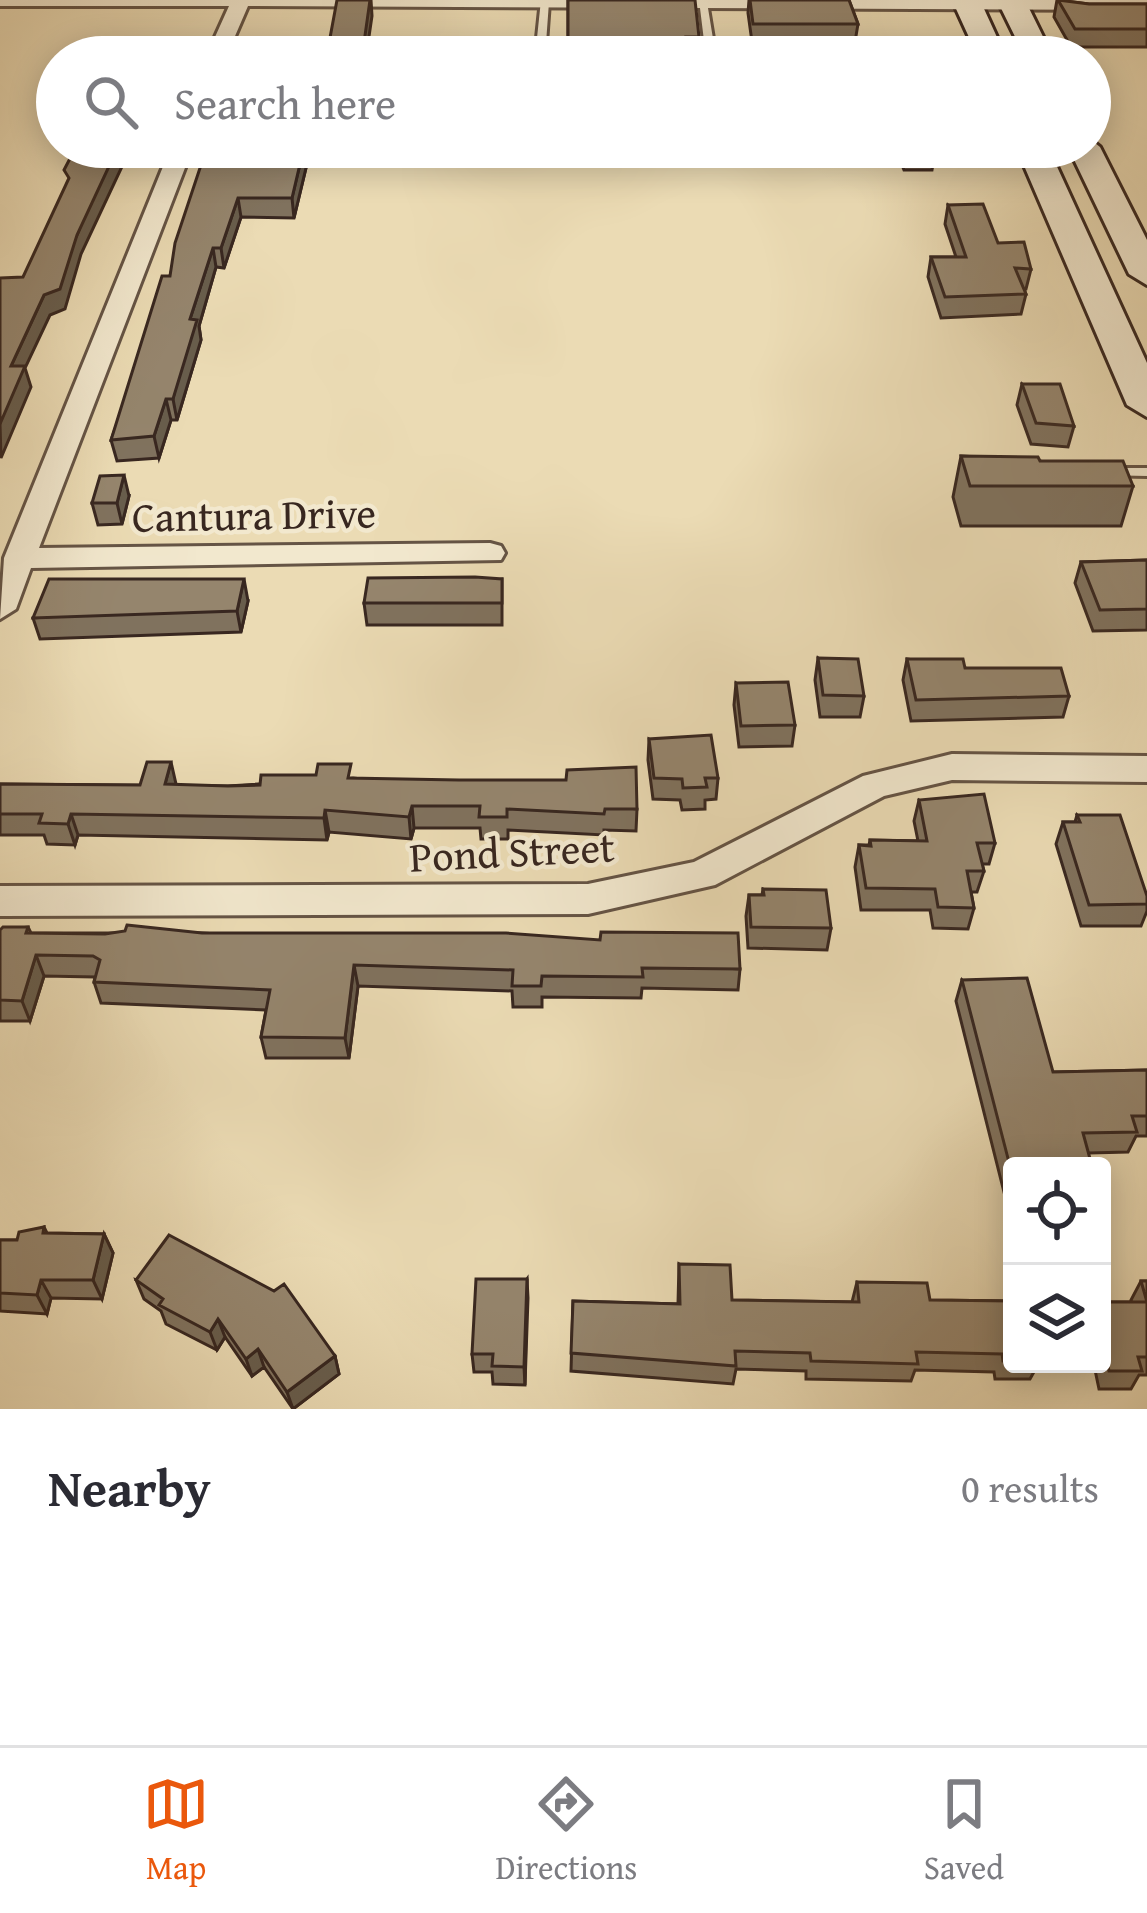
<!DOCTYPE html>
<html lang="en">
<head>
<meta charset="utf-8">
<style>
	:root { --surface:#fff; --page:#f7f7f7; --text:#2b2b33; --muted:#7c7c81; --line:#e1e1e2; --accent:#ea580c }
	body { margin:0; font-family:"Gentium Book Plus",serif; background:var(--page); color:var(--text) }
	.controls { position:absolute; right:36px; bottom:36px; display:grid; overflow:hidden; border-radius:12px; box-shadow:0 6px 30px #0003 }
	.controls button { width:108px; height:108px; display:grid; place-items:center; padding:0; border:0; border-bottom:3px solid var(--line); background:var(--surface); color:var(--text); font:60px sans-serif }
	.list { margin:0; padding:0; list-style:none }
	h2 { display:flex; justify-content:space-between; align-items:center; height:156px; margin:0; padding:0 48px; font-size:51px }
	h2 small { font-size:39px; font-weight:400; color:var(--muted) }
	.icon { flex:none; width:66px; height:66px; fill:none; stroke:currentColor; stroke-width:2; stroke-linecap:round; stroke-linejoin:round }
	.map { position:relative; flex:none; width:1147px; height:1409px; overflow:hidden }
	.search { position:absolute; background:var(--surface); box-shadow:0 6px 30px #0003; left:36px; right:36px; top:36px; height:132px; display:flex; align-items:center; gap:30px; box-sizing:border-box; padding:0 42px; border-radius:66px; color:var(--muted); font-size:45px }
	.sheet { height:336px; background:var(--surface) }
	nav { display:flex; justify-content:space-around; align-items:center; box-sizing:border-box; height:168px; border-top:3px solid var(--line); background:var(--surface); font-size:33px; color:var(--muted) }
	nav a { display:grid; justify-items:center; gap:6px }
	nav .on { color:var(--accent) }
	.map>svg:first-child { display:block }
</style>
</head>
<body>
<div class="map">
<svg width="1147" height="1409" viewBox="0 0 1147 1409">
	<rect width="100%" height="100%" fill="#ebdbb4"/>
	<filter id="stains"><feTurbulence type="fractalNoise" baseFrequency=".00167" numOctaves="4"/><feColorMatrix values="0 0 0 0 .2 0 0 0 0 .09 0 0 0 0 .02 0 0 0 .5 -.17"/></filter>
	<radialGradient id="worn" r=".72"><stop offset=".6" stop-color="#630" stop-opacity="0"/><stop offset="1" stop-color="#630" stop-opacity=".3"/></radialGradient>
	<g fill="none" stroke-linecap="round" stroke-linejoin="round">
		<!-- lane casing -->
		<g stroke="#655445" stroke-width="6">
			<path id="lane" d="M 541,0 L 549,2 L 545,57 L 535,57 Z
				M 699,0 L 707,2 L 716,57 L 706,57 Z
				M 983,147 L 1037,147 L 1038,149 L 1033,152 L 988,150 Z
				M 1106,468 L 1147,468 L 1147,476 L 1101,475 L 1099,472 Z"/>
		</g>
		<!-- street casing -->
		<g stroke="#655445" stroke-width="6">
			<path id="street" d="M 0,0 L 1147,0 L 1147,10 L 248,6 L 226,57 L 206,57 L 229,6 L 0,6 Z
				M 171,147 L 193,147 L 39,548 L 490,543 L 501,546 L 505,553 L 501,560 L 31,568 L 16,609 L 0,619 L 4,558 Z
				M 952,754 L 1147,756 L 1147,782 L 952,780 L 884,796 L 715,885 L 588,914 L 0,916 L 0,886 L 588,884 L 694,862 L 863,776 Z"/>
		</g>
		<!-- secondary casing -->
		<g stroke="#382720" stroke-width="6">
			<path id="secondary" d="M 952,0 L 980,0 L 1006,57 L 978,57 Z
				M 997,0 L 1025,0 L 1053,57 L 1025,57 Z
				M 1090,139 L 1100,147 L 1147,240 L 1147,285 L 1129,274 L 1068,147 L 1090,147 Z
				M 1016,147 L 1048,147 L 1147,363 L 1147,417 L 1127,405 Z"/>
		</g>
		<!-- lane -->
		<use href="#lane" fill="#f2e8ce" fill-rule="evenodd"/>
		<!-- street -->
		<use href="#street" fill="#f2e8ce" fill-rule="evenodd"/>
		<!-- secondary -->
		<use href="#secondary" fill="#f2e8ce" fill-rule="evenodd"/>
	</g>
	<!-- wall -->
	<path fill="#80725e" stroke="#382720" stroke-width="3" d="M 568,0 L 699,37 L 698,57 L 545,57 L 568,48 Z
		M 749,0 L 849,0 L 858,24 L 855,42 L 752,42 L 748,13 Z
		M 1057,0 L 1089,4 L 1147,4 L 1147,47 L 1071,47 L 1054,17 Z
		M 207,147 L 311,147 L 294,218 L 241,217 L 224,268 L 216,267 L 199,326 L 201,340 L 177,420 L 171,420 L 159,458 L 117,461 L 111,440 L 170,276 Z
		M 895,147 L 936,147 L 932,170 L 904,170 Z
		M 948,205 L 1031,269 L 1026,289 L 1024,289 L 1026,294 L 1021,314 L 941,318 L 928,277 L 931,257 L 956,257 L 945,224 Z
		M 1022,384 L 1074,426 L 1068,447 L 1031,444 L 1017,405 Z
		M 961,456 L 1040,461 L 1133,486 L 1121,526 L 961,526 L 953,497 Z
		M 129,496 L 122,524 L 98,525 L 92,503 Z
		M 1147,560 L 1147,630 L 1093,631 L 1075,583 L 1081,562 Z
		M 502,579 L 502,625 L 367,625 L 364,603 Z
		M 248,601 L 241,632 L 40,639 L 33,618 Z
		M 818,658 L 864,696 L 860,717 L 820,717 L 815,680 Z
		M 907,659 L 965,668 L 1069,696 L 1063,717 L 911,721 L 903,680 Z
		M 736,683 L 795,725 L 792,746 L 739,747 L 734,705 Z
		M 649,739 L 718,778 L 716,799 L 705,800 L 705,809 L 682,810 L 680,800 L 653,799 L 648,760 Z
		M 353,778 L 637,809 L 636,831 L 604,830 L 604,835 L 508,830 L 508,839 L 481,839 L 480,828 L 414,828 L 411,839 L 329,832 L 327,840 L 78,835 L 75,845 L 47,844 L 44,835 L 0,835 L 0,784 L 228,786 Z
		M 919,800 L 995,843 L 989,864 L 982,864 L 984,871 L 977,892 L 971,892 L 974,908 L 968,929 L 933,928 L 930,910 L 861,910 L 855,867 L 859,845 L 869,845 L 870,840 L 918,841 L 914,821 Z
		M 1077,815 L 1147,896 L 1147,911 L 1141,926 L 1081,926 L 1056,844 L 1063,822 L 1075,822 Z
		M 763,889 L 831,928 L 827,950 L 748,948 L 746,916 L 749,895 L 762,895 Z
		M 28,927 L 31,933 L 202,933 L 740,969 L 738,990 L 642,988 L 641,998 L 542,997 L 542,1007 L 513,1007 L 512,991 L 358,986 L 349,1058 L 266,1058 L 261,1037 L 266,1010 L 101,1003 L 94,982 L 95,977 L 44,976 L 30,1021 L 0,1021 L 0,930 Z
		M 962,980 L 1053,1072 L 1147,1070 L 1147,1136 L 1136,1136 L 1128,1152 L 1089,1153 L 1012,1166 L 1012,1224 L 956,1001 Z
		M 1102,1201 L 1109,1227 L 1102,1242 Z
		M 44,1227 L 47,1233 L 104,1234 L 113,1253 L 102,1299 L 51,1298 L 47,1314 L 0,1311 L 0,1240 L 17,1240 Z
		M 679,1264 L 732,1300 L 852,1302 L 857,1282 L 930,1300 L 1012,1301 L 1012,1364 L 1102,1364 L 1102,1302 L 1132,1302 L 1131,1300 L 1141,1281 L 1147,1281 L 1147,1375 L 1139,1375 L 1131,1389 L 1099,1389 L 1095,1370 L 1035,1370 L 1030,1379 L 995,1379 L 994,1372 L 915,1370 L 911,1381 L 806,1379 L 806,1371 L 736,1369 L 733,1384 L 571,1371 L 573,1301 L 678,1304 Z
		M 527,1279 L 525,1385 L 493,1384 L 492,1372 L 474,1372 L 472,1354 Z
		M 136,1280 L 335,1356 L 339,1374 L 293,1409 L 264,1367 L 252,1376 L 225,1337 L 217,1350 L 166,1324 L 161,1311 L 144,1299 Z"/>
	<!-- shaded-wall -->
	<path fill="#685d4c" stroke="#382720" stroke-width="3" d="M 371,0 L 372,16 L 366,57 L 327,57 L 327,54 Z
		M 111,147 L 124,147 L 126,158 L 81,254 L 65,309 L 50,315 L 25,368 L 31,387 L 1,458 L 0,424 L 11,366 L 44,295 L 77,235 Z
		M 304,147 L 311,147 L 294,218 L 292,198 Z
		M 238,198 L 241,217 L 224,268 L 221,248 Z
		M 213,248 L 216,267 L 199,326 L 201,340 L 177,420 L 173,399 L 190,319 Z
		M 166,399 L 171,420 L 159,458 L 154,436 Z
		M 124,475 L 129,496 L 122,524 L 117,503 Z
		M 244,579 L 248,601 L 241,632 L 237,611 Z
		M 171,762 L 176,784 L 171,806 L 165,784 Z
		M 412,806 L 414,828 L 411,839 L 409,817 Z
		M 325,810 L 329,832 L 327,840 L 324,818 Z
		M 71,814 L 78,835 L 75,845 L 68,824 Z
		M 36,955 L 44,976 L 30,1021 L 22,1001 Z
		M 354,965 L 358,986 L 349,1058 L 345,1038 Z
		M 104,1234 L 113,1253 L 102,1299 L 93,1280 Z
		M 527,1279 L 528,1298 L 525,1385 L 524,1367 Z
		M 41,1280 L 51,1298 L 47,1314 L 37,1295 Z
		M 218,1319 L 225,1337 L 217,1350 L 210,1332 Z
		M 258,1349 L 264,1367 L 252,1376 L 246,1359 Z
		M 335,1356 L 339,1374 L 293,1409 L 287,1392 Z"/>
	<!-- building -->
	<path fill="#95856d" stroke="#382720" stroke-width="3" d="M 337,0 L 370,0 L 363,50 L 327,54 Z
		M 568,0 L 695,0 L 699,37 L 686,37 L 689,57 L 545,57 L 546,48 L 568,48 Z
		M 750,0 L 849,0 L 858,24 L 753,24 Z
		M 1058,0 L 1089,4 L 1147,4 L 1147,29 L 1075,29 Z
		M 76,147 L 118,147 L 77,235 L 60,289 L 44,295 L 11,366 L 25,366 L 0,424 L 0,278 L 23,277 L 69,178 L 64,170 Z
		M 207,147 L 304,147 L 292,198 L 238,198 L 221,248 L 213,248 L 190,319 L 197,320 L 173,399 L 166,399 L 154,436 L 111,440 L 162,276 L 170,276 L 175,243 Z
		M 983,204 L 998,243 L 1024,242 L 1031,269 L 1015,268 L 1026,294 L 945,297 L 931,257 L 966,257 L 948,205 Z
		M 1022,384 L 1060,384 L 1074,426 L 1036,423 Z
		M 961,456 L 1038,457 L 1040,461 L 1123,461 L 1133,486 L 970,486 Z
		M 124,475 L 117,503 L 92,503 L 100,476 Z
		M 1147,560 L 1147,609 L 1100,610 L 1081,562 Z
		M 475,577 L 502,579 L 502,603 L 364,603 L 368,578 Z
		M 49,579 L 244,579 L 237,611 L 33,618 Z
		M 818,658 L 858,659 L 864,696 L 823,695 Z
		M 907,659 L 963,659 L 965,668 L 1061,668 L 1069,696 L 916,700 Z
		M 788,682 L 795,725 L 741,726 L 736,683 Z
		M 711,735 L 718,778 L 705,778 L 707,787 L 683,788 L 682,779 L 654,778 L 649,739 Z
		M 147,762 L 171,762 L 165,784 L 228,786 L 260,785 L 261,775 L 316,775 L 318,764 L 351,764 L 348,778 L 459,780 L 566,780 L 567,770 L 636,767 L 637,809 L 605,809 L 604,814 L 507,809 L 507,817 L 479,817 L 480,806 L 412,806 L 409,817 L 325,810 L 324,818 L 71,814 L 68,824 L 39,823 L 42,814 L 0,814 L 0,784 L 140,785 Z
		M 984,794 L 995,843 L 977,843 L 984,871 L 967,871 L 974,908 L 938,907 L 935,889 L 866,888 L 859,845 L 871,846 L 870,840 L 927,841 L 919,800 Z
		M 1077,815 L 1120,815 L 1147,896 L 1147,904 L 1089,905 L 1063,822 L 1080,822 Z
		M 763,889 L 826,890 L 831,928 L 751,927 L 749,895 L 764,895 Z
		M 127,925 L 202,933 L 506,933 L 600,940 L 601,932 L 738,933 L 740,969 L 642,968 L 643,977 L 542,976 L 541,986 L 512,986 L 513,970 L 354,965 L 345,1038 L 261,1037 L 270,990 L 94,982 L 100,960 L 93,956 L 36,955 L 22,1001 L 0,1000 L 0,930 L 3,927 L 28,927 L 26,933 L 105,934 L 125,931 Z
		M 1027,978 L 1053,1072 L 1147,1070 L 1147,1116 L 1132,1116 L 1137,1132 L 1083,1133 L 1092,1166 L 1012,1166 L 1012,1174 L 962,980 Z
		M 1102,1201 L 1109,1227 L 1102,1227 Z
		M 44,1227 L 43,1233 L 104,1234 L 93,1280 L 41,1280 L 37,1295 L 0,1293 L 0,1240 L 17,1240 L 19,1232 Z
		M 169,1235 L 274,1291 L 284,1284 L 335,1356 L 287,1392 L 258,1349 L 246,1359 L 218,1319 L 210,1332 L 159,1305 L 163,1299 L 136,1280 Z
		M 679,1264 L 730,1265 L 732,1300 L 859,1302 L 857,1282 L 927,1283 L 930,1300 L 1012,1301 L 1012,1361 L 1003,1361 L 1002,1354 L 916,1352 L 918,1364 L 811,1361 L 810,1353 L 735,1351 L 736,1366 L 571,1353 L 573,1301 L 680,1304 Z
		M 476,1279 L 527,1279 L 524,1367 L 492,1366 L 493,1354 L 472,1354 Z
		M 1141,1281 L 1147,1281 L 1147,1357 L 1138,1357 L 1142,1371 L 1109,1371 L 1105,1352 L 1102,1352 L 1102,1302 L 1147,1302 Z"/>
	<g text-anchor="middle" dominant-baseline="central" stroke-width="9" stroke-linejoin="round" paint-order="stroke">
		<!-- street labels -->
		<g font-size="42" fill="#382720" stroke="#f2e8ce">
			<text transform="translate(254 514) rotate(-1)">Cantura Drive</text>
			<text transform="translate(512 851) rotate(-3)">Pond Street</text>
		</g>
	</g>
	<rect width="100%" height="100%" filter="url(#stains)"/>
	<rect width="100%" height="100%" fill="url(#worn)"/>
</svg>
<div class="controls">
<button><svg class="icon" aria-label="locate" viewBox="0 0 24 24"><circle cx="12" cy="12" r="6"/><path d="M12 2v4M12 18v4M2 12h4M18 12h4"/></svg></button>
<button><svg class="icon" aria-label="layers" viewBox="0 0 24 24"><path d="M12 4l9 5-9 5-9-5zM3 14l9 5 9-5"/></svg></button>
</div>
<div class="search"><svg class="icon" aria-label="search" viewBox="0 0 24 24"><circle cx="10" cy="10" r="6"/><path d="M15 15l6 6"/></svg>Search here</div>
</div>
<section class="sheet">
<h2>Nearby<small>0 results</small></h2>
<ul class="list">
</ul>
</section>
<nav>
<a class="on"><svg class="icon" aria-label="map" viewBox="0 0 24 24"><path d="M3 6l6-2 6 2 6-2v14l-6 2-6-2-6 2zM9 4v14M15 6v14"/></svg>Map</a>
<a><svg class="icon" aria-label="directions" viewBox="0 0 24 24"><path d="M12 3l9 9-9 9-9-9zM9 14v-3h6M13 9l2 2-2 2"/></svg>Directions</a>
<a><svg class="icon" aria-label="saved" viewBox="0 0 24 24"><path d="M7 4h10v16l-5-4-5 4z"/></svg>Saved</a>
</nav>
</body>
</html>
